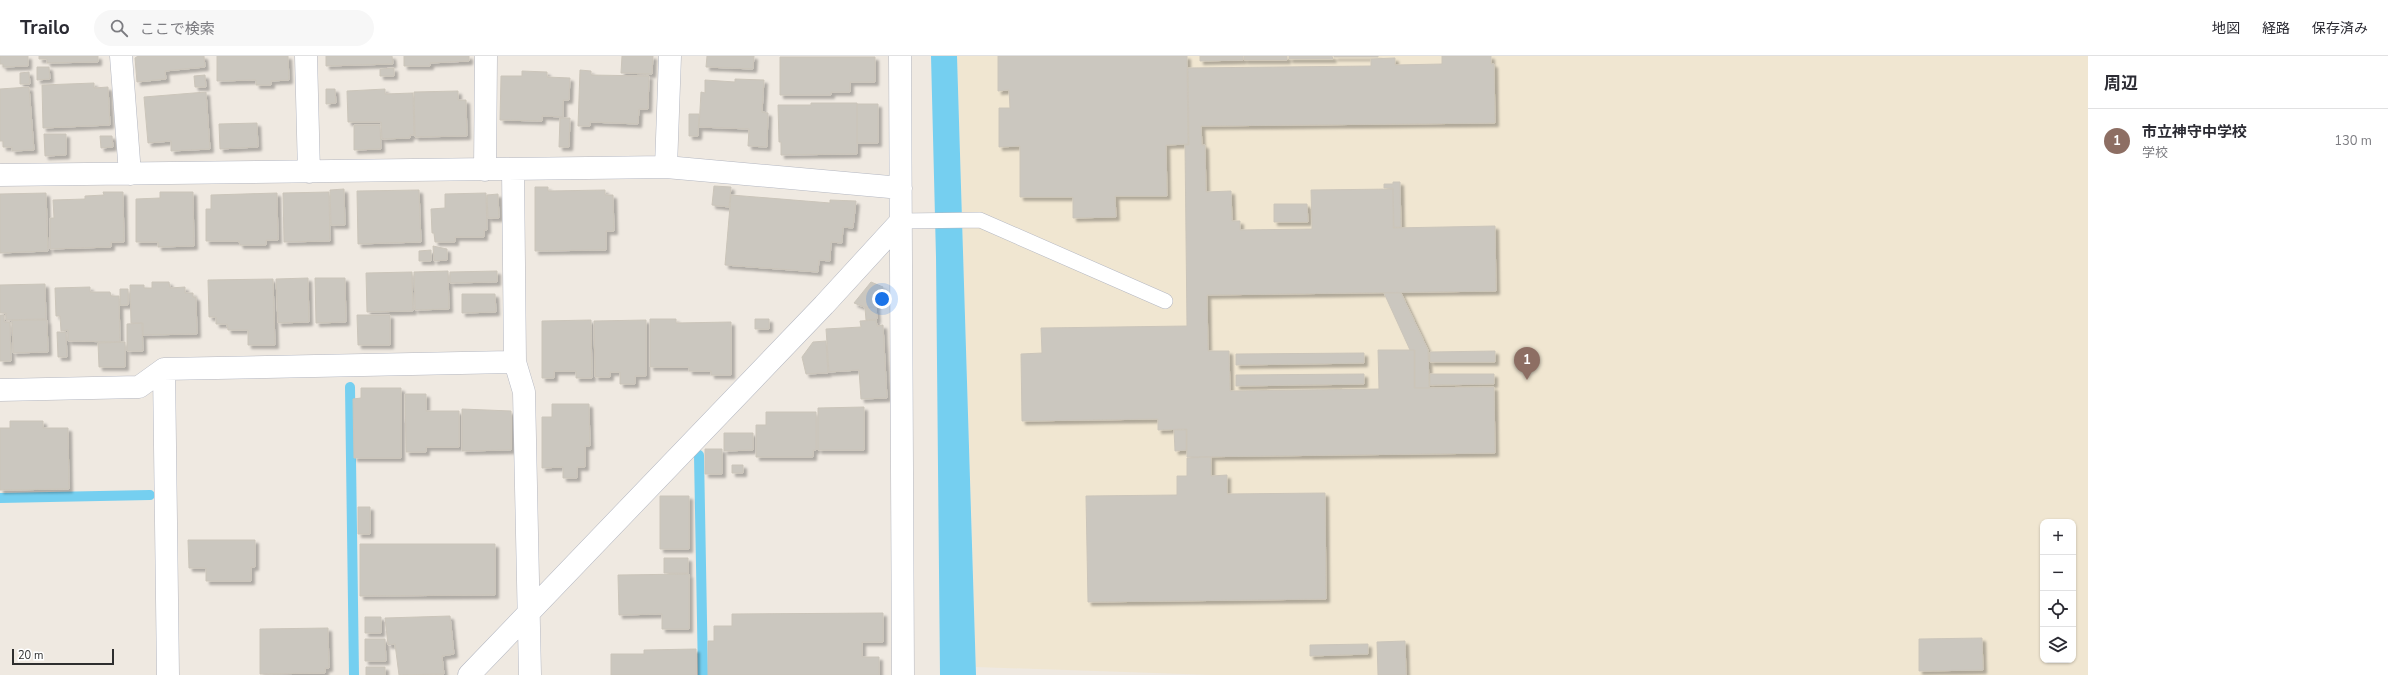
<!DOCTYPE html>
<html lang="ja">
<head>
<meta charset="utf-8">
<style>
	:root { --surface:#fff; --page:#f7f7f7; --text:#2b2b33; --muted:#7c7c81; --line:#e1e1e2; --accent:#0b8043 }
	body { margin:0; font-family:"Nunito Sans","Noto Sans JP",sans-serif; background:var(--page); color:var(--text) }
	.controls { position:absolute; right:12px; bottom:12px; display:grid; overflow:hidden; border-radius:8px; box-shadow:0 1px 3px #0004 }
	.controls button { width:36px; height:36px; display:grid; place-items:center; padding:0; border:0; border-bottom:1px solid var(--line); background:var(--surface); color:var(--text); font:20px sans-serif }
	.scale { position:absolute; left:12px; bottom:10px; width:102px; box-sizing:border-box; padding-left:4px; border:2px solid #2e2e2e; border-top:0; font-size:11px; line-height:14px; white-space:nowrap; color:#2e2e2e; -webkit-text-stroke:3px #fff; paint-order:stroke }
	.you { position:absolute; left:882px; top:243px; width:14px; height:14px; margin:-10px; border:3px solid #fff; border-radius:50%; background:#1a73e8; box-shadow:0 0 0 6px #1a73e833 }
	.badge { display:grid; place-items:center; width:26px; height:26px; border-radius:50%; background:var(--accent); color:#fff; font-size:13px; font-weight:700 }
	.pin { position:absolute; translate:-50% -33px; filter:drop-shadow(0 1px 2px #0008) }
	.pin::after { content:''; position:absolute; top:21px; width:14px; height:12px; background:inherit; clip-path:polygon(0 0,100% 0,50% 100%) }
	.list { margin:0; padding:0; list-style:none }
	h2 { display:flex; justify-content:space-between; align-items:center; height:52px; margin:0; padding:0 16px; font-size:17px }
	h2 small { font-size:13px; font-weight:400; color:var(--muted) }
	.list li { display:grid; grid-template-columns:26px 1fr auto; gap:12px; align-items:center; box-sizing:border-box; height:64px; padding:0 16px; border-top:1px solid var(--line) }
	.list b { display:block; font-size:15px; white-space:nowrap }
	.list p { margin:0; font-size:13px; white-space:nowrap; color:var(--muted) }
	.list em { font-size:13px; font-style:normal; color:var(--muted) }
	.icon { flex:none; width:22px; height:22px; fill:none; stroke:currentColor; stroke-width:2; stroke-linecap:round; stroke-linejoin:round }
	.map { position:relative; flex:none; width:2088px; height:619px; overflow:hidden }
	header { display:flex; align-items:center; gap:24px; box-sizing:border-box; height:56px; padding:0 20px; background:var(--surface); border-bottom:1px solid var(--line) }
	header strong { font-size:19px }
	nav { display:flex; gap:22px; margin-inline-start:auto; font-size:14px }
	.search { width:280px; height:36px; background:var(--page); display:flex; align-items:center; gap:10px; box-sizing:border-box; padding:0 14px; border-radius:22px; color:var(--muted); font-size:15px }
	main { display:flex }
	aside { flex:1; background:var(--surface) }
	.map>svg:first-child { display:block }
</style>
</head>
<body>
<header>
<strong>Trailo</strong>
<div class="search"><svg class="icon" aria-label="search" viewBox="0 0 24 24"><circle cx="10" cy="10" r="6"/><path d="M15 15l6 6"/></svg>ここで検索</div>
<nav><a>地図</a><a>経路</a><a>保存済み</a></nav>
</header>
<main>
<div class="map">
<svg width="2088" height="619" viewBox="0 0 2088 619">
	<defs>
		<filter id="shadow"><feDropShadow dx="3.5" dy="3.5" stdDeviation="1" flood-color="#0004"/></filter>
	</defs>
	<rect width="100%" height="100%" fill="#efe9e1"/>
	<!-- education -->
	<path fill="#f0e6d1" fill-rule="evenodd" d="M 957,0 L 2088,0 L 2088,619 L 1212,619 L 976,611 ZM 2043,466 L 2073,466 L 2073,604 L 2043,604 Z"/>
	<!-- water -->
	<path fill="#75cff0" d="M 931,0 L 957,0 L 976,619 L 940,619 L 936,201 Z"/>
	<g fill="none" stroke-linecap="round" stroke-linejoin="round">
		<!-- stream -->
		<path stroke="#75cff0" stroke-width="10" d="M 350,331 L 354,619
			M 699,399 L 703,619
			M 0,442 L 150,439"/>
	</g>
	<!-- building -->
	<path fill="#cbc7bf" stroke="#cbc5ba" filter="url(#shadow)" d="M 0,0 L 28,0 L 28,10 L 3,11 L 3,8 L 0,8 Z
		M 39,0 L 98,0 L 98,6 L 47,7 L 47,3 L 39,3 Z
		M 138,0 L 204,0 L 205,11 L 165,15 L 166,23 L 137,26 L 135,2 Z
		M 217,0 L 288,0 L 289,24 L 271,25 L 271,29 L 256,29 L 256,24 L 217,25 Z
		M 326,0 L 392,0 L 393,8 L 326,10 Z
		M 404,0 L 469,0 L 469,5 L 430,7 L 430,10 L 404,10 Z
		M 622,0 L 653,0 L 652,18 L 621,17 Z
		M 707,0 L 754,0 L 753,13 L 706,11 Z
		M 998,0 L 1187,0 L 1188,88 L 1166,89 L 1167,140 L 1115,140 L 1116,161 L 1073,162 L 1073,141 L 1020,141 L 1020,90 L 999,91 L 999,52 L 1010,52 L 1009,34 L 998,35 Z
		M 1200,0 L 1243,0 L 1243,4 L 1200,5 Z
		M 1244,0 L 1287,0 L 1287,4 L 1244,4 Z
		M 1289,0 L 1332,0 L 1333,3 L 1289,3 Z
		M 1334,0 L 1378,0 L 1378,1 L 1334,1 Z
		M 1442,0 L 1491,0 L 1491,8 L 1494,8 L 1495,67 L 1201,70 L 1202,89 L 1205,89 L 1206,136 L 1231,135 L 1232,165 L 1240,165 L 1240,174 L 1312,173 L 1311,134 L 1393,133 L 1393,172 L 1495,170 L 1496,235 L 1207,239 L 1208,295 L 1229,295 L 1230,335 L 1379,333 L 1378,294 L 1414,294 L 1414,332 L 1494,331 L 1495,397 L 1187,401 L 1187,373 L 1158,374 L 1158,363 L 1022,365 L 1021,298 L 1042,297 L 1041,272 L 1187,270 L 1185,89 L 1189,89 L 1188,12 L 1371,10 L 1371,3 L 1395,2 L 1395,9 L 1442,8 Z
		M 780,1 L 875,1 L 875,26 L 850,26 L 850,36 L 831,36 L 831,39 L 780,39 Z
		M 37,11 L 49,11 L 50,23 L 37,24 Z
		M 394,12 L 394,20 L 380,20 L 380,13 Z
		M 580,14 L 591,15 L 591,19 L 649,20 L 648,53 L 639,53 L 638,68 L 590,66 L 590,70 L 578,70 Z
		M 522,15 L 547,16 L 547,21 L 570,22 L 569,44 L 563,44 L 563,61 L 542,60 L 542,65 L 500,64 L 501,20 L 522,20 Z
		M 29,16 L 30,28 L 20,28 L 20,17 Z
		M 205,19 L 206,31 L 195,31 L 194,20 Z
		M 735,23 L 764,24 L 762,56 L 768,57 L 767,91 L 748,90 L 749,73 L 699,71 L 701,36 L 705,37 L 705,24 L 735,26 Z
		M 94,27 L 94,32 L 108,31 L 110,69 L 43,72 L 42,29 Z
		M 29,31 L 34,94 L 12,95 L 12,91 L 3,91 L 3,85 L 0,85 L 0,33 Z
		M 326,33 L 335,33 L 336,47 L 326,48 Z
		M 385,33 L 385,38 L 413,37 L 414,79 L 410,79 L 410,82 L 382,83 L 381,66 L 348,66 L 347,35 Z
		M 458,35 L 458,44 L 466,44 L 467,80 L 415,81 L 414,36 Z
		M 206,36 L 210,93 L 171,95 L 171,85 L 148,87 L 144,41 Z
		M 811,47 L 857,47 L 857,98 L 781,99 L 781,86 L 779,86 L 778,49 L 811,49 Z
		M 857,48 L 878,48 L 878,87 L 857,87 Z
		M 689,58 L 699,58 L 698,80 L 689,80 Z
		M 560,62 L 570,62 L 569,91 L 559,91 Z
		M 257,67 L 258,91 L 220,93 L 219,68 Z
		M 354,69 L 380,69 L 381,93 L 354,94 Z
		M 44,78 L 66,78 L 66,99 L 45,100 Z
		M 100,80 L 112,80 L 113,91 L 101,92 Z
		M 1393,126 L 1400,126 L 1401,171 L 1394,171 L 1393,132 L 1384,132 L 1384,128 L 1393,128 Z
		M 714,130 L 731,131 L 729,151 L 712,149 Z
		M 535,131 L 548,131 L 548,135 L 605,134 L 605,139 L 613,139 L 614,175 L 606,175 L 606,194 L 535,195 Z
		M 344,133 L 345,169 L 331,169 L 330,134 Z
		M 419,134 L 421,186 L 358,188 L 357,135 Z
		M 103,136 L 123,136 L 124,186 L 111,186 L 111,191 L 50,193 L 50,162 L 54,162 L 53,144 L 85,143 L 85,140 L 104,139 Z
		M 160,136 L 193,136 L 194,190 L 158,191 L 158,186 L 136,186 L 136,143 L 160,142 Z
		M 329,136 L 330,185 L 284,186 L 283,137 Z
		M 46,137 L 48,195 L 0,197 L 0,138 Z
		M 277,137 L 278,184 L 266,184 L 266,189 L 240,189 L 239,185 L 206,185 L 206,153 L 211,153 L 211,139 Z
		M 486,137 L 487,174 L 484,174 L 484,181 L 455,181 L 455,186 L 435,186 L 434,177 L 432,177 L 431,153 L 445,152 L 445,138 Z
		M 498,138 L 499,162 L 488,162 L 487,139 Z
		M 731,139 L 830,147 L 830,144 L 856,145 L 853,172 L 843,171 L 842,187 L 831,186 L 830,205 L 819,204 L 818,216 L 725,209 Z
		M 1274,148 L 1307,148 L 1308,166 L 1274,166 Z
		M 433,190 L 447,193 L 447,204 L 434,205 Z
		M 431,194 L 431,205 L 419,205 L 419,195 Z
		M 448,215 L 449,253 L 415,254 L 414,216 Z
		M 497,215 L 497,226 L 450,227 L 450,216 Z
		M 412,216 L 413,255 L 367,256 L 366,217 Z
		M 308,222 L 309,266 L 278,267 L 276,223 Z
		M 315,222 L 345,222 L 346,266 L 316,267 Z
		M 273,223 L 275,289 L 248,289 L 248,274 L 228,274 L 227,268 L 216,268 L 216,261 L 209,261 L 208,224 Z
		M 152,226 L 169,226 L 170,232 L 185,231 L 185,237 L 193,237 L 193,241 L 196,241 L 197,278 L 143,279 L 143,267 L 131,267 L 130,229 L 144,229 L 144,232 L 152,232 Z
		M 871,226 L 883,231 L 876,251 L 864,251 L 854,247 Z
		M 45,228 L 46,263 L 6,264 L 6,257 L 0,257 L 0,229 Z
		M 90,231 L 90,236 L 110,236 L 111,240 L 119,240 L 120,286 L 68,285 L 68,274 L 61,275 L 60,260 L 56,260 L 55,232 Z
		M 120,233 L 128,233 L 128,249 L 120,249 Z
		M 1384,237 L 1401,237 L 1428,294 L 1429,332 L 1415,332 L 1415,294 L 1410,294 Z
		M 462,238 L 495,238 L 496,256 L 462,257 Z
		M 876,251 L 877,263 L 866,264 L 865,252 Z
		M 0,259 L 4,259 L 4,266 L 10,266 L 11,305 L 0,305 Z
		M 357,259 L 390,259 L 390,289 L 358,289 Z
		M 650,263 L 676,263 L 676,267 L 731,266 L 731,319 L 711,319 L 711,315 L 689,315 L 689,311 L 650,311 Z
		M 755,263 L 769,263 L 769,273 L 755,273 Z
		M 12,264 L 47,264 L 48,296 L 13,297 Z
		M 591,264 L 592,322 L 576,322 L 576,315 L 554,315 L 554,322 L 542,322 L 542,265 Z
		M 646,264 L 646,320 L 635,320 L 635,328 L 620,328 L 620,316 L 610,316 L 610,321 L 595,321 L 594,265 Z
		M 876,264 L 877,270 L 883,269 L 887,342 L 861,343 L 859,314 L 829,316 L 826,273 L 861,271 L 860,265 Z
		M 142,267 L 143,295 L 127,295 L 127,268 Z
		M 57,276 L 66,276 L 67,301 L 58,301 Z
		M 826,285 L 828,317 L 806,318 L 802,301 L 813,286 Z
		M 125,286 L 125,311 L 99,311 L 98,287 Z
		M 1495,295 L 1495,306 L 1430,306 L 1430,296 Z
		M 1364,297 L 1364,307 L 1236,309 L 1236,298 Z
		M 1364,318 L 1364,328 L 1236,330 L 1236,319 Z
		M 1430,318 L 1494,318 L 1494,328 L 1430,329 Z
		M 361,332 L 401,332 L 401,402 L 354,402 L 353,343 L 361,342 Z
		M 405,338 L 426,338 L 426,355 L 459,355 L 459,391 L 426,391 L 426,396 L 406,396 Z
		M 552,348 L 589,348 L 590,390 L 585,390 L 585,411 L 577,411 L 577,422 L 563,422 L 563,411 L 542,412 L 542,361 L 552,361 Z
		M 864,351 L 864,394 L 818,394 L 818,352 Z
		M 462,353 L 511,355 L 511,394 L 462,395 Z
		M 766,356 L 816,356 L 816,394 L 813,394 L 813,401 L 756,401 L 756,369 L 766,369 Z
		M 10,365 L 43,365 L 43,372 L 68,372 L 69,433 L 0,434 L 0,372 L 10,372 Z
		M 1174,374 L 1186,374 L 1186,394 L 1175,395 Z
		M 724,377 L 753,377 L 753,394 L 724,395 Z
		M 705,393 L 722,393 L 722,418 L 705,418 Z
		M 1211,401 L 1211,420 L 1227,419 L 1227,438 L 1325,437 L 1326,543 L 1088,546 L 1086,440 L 1177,439 L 1177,420 L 1187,420 L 1187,402 Z
		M 732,409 L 743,409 L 743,417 L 732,417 Z
		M 660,440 L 689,440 L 689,493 L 660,493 Z
		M 358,451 L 370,451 L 370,478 L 358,478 Z
		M 188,484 L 255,484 L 255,511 L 251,511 L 251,525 L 206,525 L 206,512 L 189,512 Z
		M 360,488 L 495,488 L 495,539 L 360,540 Z
		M 664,502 L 688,502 L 688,517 L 664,517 Z
		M 689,518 L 689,573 L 662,573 L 662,558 L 619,559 L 618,519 Z
		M 883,557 L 883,586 L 862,586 L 862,601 L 879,601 L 879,619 L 708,619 L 708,585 L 714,585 L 714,570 L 732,570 L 732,558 Z
		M 450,560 L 454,598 L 442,600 L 444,618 L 399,619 L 395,588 L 388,589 L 385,562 Z
		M 365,561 L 381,561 L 381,577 L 365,577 Z
		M 328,572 L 329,612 L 325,612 L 325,617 L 260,618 L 260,573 Z
		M 1982,582 L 1983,614 L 1919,615 L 1919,583 Z
		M 365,583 L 385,583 L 386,605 L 365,605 Z
		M 1405,585 L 1406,619 L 1378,619 L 1377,586 Z
		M 1368,588 L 1368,598 L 1310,600 L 1310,589 Z
		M 696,593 L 696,619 L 611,619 L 611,598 L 644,598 L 644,594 Z
		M 366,611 L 385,611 L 385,619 L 366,619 Z"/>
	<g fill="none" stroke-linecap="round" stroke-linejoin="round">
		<!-- service casing -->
		<g stroke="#b4b7c1" stroke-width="16">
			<path id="service" d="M 901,165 L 980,164 L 1165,245"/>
		</g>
		<!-- minor casing -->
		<g stroke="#b4b7c1" stroke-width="23">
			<path id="minor" d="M 121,0 L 130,118
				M 306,0 L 309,116
				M 900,0 L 903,619
				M 666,111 L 670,0
				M 485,114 L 486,0
				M 0,119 L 666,111 L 901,132
				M 515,306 L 524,336 L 530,619
				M 164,313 L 168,619
				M 0,334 L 139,331 L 164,313 L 515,306 L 513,113
				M 469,619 L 824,249 L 901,165"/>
		</g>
		<!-- service -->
		<use href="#service" stroke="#fff" stroke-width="15"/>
		<!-- minor -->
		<use href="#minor" stroke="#fff" stroke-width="22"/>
	</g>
</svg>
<div class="controls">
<button>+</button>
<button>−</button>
<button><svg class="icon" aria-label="locate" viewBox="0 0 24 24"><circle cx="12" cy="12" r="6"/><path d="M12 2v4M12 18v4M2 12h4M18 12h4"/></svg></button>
<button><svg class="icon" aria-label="layers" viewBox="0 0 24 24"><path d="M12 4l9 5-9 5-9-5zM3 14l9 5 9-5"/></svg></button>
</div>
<div class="scale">20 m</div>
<div class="you"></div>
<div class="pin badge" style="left:1527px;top:324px;background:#8d6e63">1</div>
</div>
<aside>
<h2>周辺<small></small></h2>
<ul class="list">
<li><span class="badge" style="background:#8d6e63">1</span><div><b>市立神守中学校</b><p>学校</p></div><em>130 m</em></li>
</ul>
</aside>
</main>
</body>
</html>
